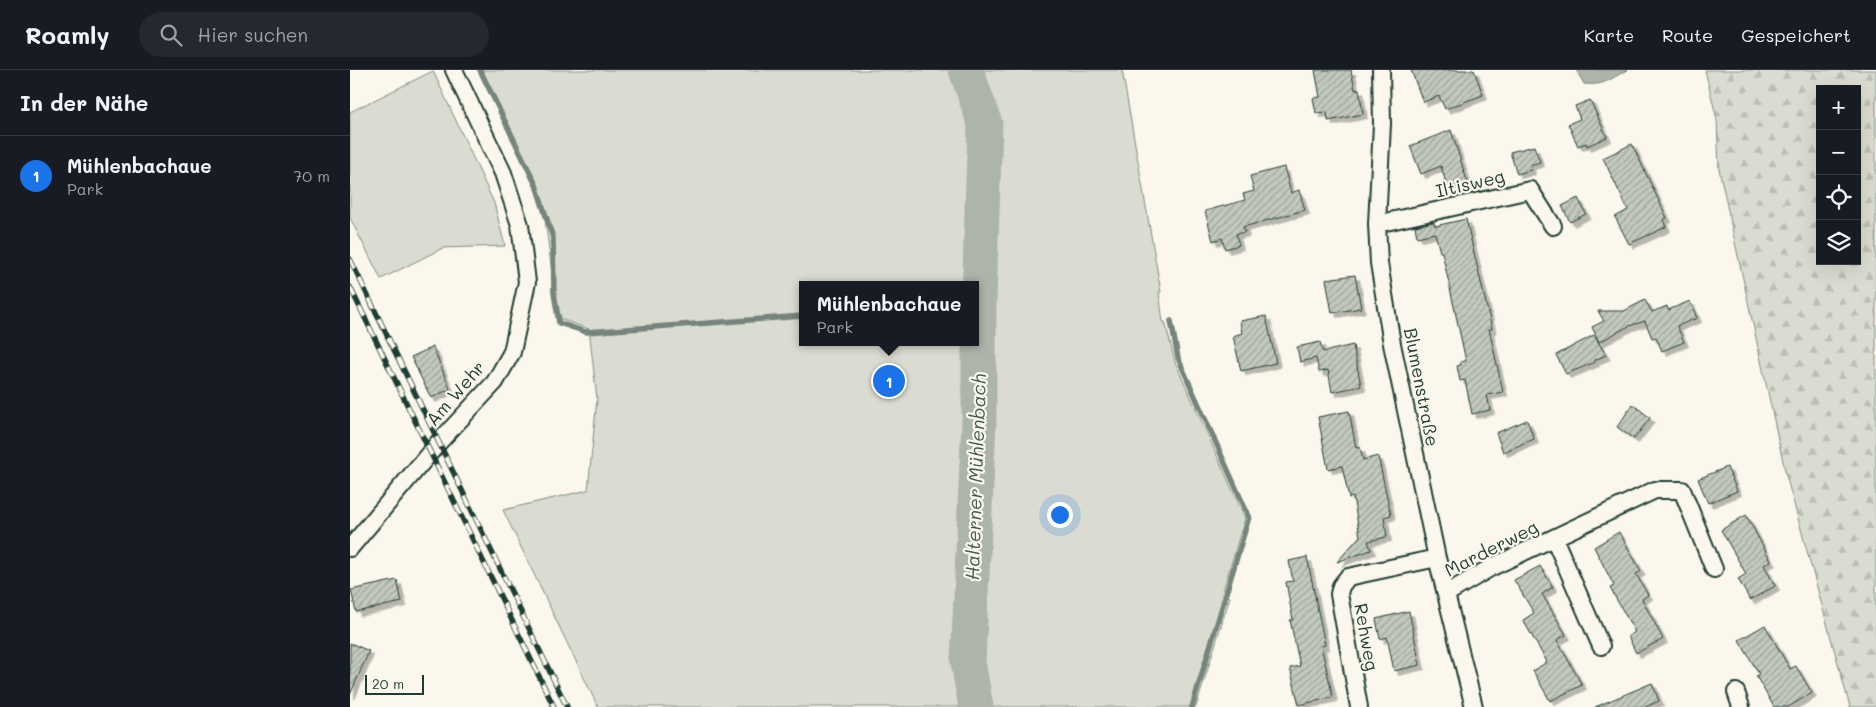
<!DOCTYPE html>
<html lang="de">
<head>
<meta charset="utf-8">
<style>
	:root { --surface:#171b24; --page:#242831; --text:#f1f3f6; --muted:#9ea1a6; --line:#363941; --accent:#1a73e8 }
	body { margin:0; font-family:Mali,sans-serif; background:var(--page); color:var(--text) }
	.controls { position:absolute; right:15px; top:15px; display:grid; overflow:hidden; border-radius:0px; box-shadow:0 5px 20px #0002 }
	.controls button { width:45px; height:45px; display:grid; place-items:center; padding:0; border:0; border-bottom:1px solid var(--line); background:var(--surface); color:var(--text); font:25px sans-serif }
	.scale { position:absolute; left:15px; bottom:12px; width:59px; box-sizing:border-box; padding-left:5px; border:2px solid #1f3d34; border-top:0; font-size:14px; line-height:18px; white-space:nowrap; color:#1f3d34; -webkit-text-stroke:4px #fbf7ec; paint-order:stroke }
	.you { position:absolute; left:709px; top:444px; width:18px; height:18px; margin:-12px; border:4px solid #fff; border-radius:50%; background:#1a73e8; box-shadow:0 0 0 8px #1a73e833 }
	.badge { display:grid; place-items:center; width:32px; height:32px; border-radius:50%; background:var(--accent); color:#fff; font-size:16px; font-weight:700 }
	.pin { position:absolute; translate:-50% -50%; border:2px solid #fff; box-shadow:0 1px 5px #0006 }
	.popup { position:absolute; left:449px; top:211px; width:180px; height:65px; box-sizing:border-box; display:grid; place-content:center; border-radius:0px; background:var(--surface); filter:drop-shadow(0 1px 4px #0005); font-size:16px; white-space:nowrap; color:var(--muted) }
	.popup b { font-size:19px; color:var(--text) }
	.popup::after { content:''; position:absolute; left:50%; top:100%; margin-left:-10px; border:10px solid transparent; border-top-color:var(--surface) }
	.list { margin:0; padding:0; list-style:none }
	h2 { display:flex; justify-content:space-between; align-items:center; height:65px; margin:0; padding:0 20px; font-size:21px }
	h2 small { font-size:16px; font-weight:400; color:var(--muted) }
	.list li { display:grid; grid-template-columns:32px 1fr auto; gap:15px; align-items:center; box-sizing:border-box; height:80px; padding:0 20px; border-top:1px solid var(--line) }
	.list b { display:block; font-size:19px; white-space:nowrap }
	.list p { margin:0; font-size:16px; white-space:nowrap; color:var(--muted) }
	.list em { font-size:16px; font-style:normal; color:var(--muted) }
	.icon { flex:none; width:28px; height:28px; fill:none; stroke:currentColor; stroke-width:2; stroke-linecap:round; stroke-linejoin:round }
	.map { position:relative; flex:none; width:1526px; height:637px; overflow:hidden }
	header { display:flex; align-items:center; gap:30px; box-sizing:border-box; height:70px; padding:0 25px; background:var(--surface); border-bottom:1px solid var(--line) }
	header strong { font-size:24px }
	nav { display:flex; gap:28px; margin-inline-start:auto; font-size:18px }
	.search { width:350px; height:45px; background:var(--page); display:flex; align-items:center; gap:12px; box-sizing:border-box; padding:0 18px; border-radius:28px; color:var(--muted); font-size:19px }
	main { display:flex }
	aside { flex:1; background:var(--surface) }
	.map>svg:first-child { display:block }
</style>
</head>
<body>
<header>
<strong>Roamly</strong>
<div class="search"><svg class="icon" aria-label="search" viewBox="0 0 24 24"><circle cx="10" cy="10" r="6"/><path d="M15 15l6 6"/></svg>Hier suchen</div>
<nav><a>Karte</a><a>Route</a><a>Gespeichert</a></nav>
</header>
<main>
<aside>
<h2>In der Nähe<small></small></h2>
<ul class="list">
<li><span class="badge">1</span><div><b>Mühlenbachaue</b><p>Park</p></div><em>70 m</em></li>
</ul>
</aside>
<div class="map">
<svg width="1526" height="637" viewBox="0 0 1526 637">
	<defs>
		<pattern id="forest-firs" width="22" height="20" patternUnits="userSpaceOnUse" patternTransform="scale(1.25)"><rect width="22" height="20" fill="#dbdcd1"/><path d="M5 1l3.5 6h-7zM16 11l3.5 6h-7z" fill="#bcbeb4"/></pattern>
		<pattern id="building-hatch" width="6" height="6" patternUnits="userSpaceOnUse" patternTransform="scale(1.25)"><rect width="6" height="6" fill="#c4c9be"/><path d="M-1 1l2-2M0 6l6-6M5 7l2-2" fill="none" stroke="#9fa49b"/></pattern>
		<filter id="shadow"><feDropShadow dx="4.5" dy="4.5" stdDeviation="0" flood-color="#0004"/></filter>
	</defs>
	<rect width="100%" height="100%" fill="#fbf7ec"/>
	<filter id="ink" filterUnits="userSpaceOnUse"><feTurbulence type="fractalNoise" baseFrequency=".02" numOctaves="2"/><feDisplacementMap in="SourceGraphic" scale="10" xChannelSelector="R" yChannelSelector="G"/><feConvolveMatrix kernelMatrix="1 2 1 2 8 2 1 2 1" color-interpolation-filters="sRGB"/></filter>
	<g filter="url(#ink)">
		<!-- green -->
		<path fill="#dbdcd1" stroke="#7d8c82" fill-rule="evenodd" d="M 130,0 L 772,0 L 811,222 L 809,222 L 813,252 L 815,252 L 825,292 L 895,448 L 872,524 L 880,527 L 846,637 L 248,637 L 153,440 L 238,420 L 247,329 L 239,259 L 213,250 L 207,241 L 195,149 L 184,111 ZM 453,215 L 625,215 L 625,272 L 453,272 Z
			M 83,1 L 144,133 L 155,176 L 93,178 L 31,209 L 0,148 L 0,42 Z"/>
		<!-- forest -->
		<path fill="url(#forest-firs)" stroke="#7d8c82" fill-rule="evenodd" d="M 1355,0 L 1526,0 L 1526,637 L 1500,637 L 1436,405 L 1369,99 L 1367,50 ZM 1470,19 L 1507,19 L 1507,191 L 1470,191 Z"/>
		<!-- water -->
		<path fill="#adb4aa" stroke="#74847b" d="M 1226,0 L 1278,0 C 1260,8 1257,16 1234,14 Z"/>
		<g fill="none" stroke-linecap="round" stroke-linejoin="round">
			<!-- stream -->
			<path stroke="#74847b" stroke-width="5.5" d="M 130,0 L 186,115 L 203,168 L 204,223 L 209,253 L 236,262 L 453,246
				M 625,231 L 629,231
				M 821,251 L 828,288 L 899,447 L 842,637"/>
			<!-- river -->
			<path stroke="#adb4aa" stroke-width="35" d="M 616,0 L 635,54 L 629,231 L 629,350 L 618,592 L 626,637"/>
		</g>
		<!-- building -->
		<path fill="url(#building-hatch)" stroke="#1f3d34" filter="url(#shadow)" d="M 965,0 L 1001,0 L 1005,20 L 1009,19 L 1013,44 L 978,51 L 977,42 L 966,43 L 963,28 L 970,27 Z
			M 1061,0 L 1124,0 L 1133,25 L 1095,39 L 1089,26 L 1073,32 Z
			M 1240,30 L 1257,67 L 1237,76 L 1236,73 L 1228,76 L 1218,54 L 1230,49 L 1225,36 Z
			M 1101,60 L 1118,114 L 1098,120 L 1091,96 L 1071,104 L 1060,76 Z
			M 1282,74 L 1317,148 L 1313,150 L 1316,157 L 1279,174 L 1265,147 L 1278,140 L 1253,88 Z
			M 1184,76 L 1190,92 L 1180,95 L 1181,100 L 1167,104 L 1160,82 Z
			M 934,97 L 941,123 L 949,120 L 955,140 L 893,157 L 895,162 L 886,164 L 889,175 L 875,179 L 872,168 L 863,171 L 855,141 L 895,130 L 893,124 L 904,121 L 900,106 Z
			M 1228,128 L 1236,144 L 1220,152 L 1212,136 Z
			M 1116,149 L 1142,259 L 1139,259 L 1153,322 L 1137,325 L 1140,340 L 1122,344 L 1115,310 L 1110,311 L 1107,296 L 1111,295 L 1110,292 L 1116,291 L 1092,182 L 1090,182 L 1085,163 L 1067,167 L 1065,156 L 1084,152 L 1085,156 Z
			M 1005,205 L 1011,238 L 982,243 L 976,209 Z
			M 1295,230 L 1302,242 L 1317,236 L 1318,240 L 1340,231 L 1347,248 L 1327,256 L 1334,272 L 1312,281 L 1306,267 L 1302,268 L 1295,251 L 1279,256 L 1249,272 L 1242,257 L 1254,251 L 1248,241 L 1274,241 Z
			M 916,246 L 926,293 L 891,301 L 883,266 L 892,263 L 890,251 Z
			M 1244,265 L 1256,285 L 1245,290 L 1245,292 L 1216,304 L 1206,285 Z
			M 970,272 L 973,282 L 1003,275 L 1011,316 L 982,322 L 978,300 L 969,302 L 966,288 L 950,292 L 947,277 Z
			M 83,277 L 100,319 L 81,328 L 61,287 Z
			M 1283,334 L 1300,348 L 1284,369 L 1267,357 Z
			M 999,341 L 1006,378 L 1010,377 L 1013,390 L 1028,386 L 1041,445 L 1034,447 L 1037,467 L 1018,471 L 1021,480 L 987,492 L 1010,466 L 1003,427 L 999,428 L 992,396 L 978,399 L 968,347 Z
			M 1177,350 L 1184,369 L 1153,382 L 1146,363 Z
			M 1377,397 L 1387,421 L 1358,433 L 1348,409 Z
			M 1396,445 L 1421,491 L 1414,495 L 1425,516 L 1400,530 L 1388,509 L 1396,504 L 1371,460 Z
			M 1269,462 L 1291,501 L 1286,504 L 1298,525 L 1292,529 L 1313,569 L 1286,583 L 1278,566 L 1285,562 L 1260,518 L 1264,516 L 1244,477 Z
			M 957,487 L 975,575 L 971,576 L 983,627 L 949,635 L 940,598 L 950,596 L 940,550 L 943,550 L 936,512 L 943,511 L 939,491 Z
			M 1190,496 L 1203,517 L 1192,524 L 1216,565 L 1207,570 L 1232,615 L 1200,631 L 1183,601 L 1197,592 L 1173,550 L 1184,543 L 1164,510 Z
			M 47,510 L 52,532 L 6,542 L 1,520 Z
			M 1059,541 L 1070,595 L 1044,601 L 1037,567 L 1030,569 L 1026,549 Z
			M 1415,555 L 1440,599 L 1446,596 L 1462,623 L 1438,637 L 1424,637 L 1406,606 L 1409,604 L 1389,570 Z
			M 0,573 L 19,581 L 0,625 Z
			M 1302,613 L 1309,631 L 1295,637 L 1245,637 Z"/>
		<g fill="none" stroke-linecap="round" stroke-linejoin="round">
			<!-- minor casing -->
			<g stroke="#1f3d34" stroke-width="20">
				<path id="minor" d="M 1031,0 L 1032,54 L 1027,154 L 1029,193 L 1042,274 L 1087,488 L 1124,637
					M 1027,154 L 1180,120 L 1203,156
					M 1204,468 L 1251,576
					M 0,478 L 89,372 L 145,312 L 162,282 L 177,212 L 170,155 L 153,103 L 104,0
					M 1096,524 L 1140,498 L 1305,420 L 1332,420 L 1364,499
					M 1386,622 L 1391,637
					M 1009,637 L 989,524 L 991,516 L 998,507 L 1087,488"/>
			</g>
			<!-- minor -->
			<use href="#minor" stroke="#fbf7ec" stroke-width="16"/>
			<!-- rail casing -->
			<g stroke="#1f3d34" stroke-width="5.5">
				<path id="rail" d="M 0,189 L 217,637
					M 0,217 L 204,637"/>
			</g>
			<!-- rail -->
			<use href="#rail" stroke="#fbf7ec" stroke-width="4" stroke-dasharray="11" stroke-linecap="butt"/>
		</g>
	</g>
	<g text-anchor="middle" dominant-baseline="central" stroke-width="4.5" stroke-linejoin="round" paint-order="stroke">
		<!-- street labels -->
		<g font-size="18" fill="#1f3d34" stroke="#fbf7ec">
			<text transform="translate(1120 113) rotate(-13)">Iltisweg</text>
			<text transform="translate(1072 317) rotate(79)">Blumenstraße</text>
			<text transform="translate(105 323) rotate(-49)">Am Wehr</text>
			<text transform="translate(1141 478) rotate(-27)">Marderweg</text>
			<text transform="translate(1017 567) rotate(80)">Rehweg</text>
		</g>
		<!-- water labels -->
		<g font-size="19" font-style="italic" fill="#425b52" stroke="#fbf7ec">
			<text transform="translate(625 407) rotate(-88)">Halterner Mühlenbach</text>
		</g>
	</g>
</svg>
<div class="controls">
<button>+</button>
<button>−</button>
<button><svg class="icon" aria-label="locate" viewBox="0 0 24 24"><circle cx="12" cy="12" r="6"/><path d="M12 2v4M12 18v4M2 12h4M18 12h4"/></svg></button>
<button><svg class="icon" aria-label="layers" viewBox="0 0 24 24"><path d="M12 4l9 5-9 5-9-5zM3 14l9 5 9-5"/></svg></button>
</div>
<div class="scale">20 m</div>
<div class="you"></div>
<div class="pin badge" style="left:539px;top:311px">1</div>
<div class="popup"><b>Mühlenbachaue</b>Park</div>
</div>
</main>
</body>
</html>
